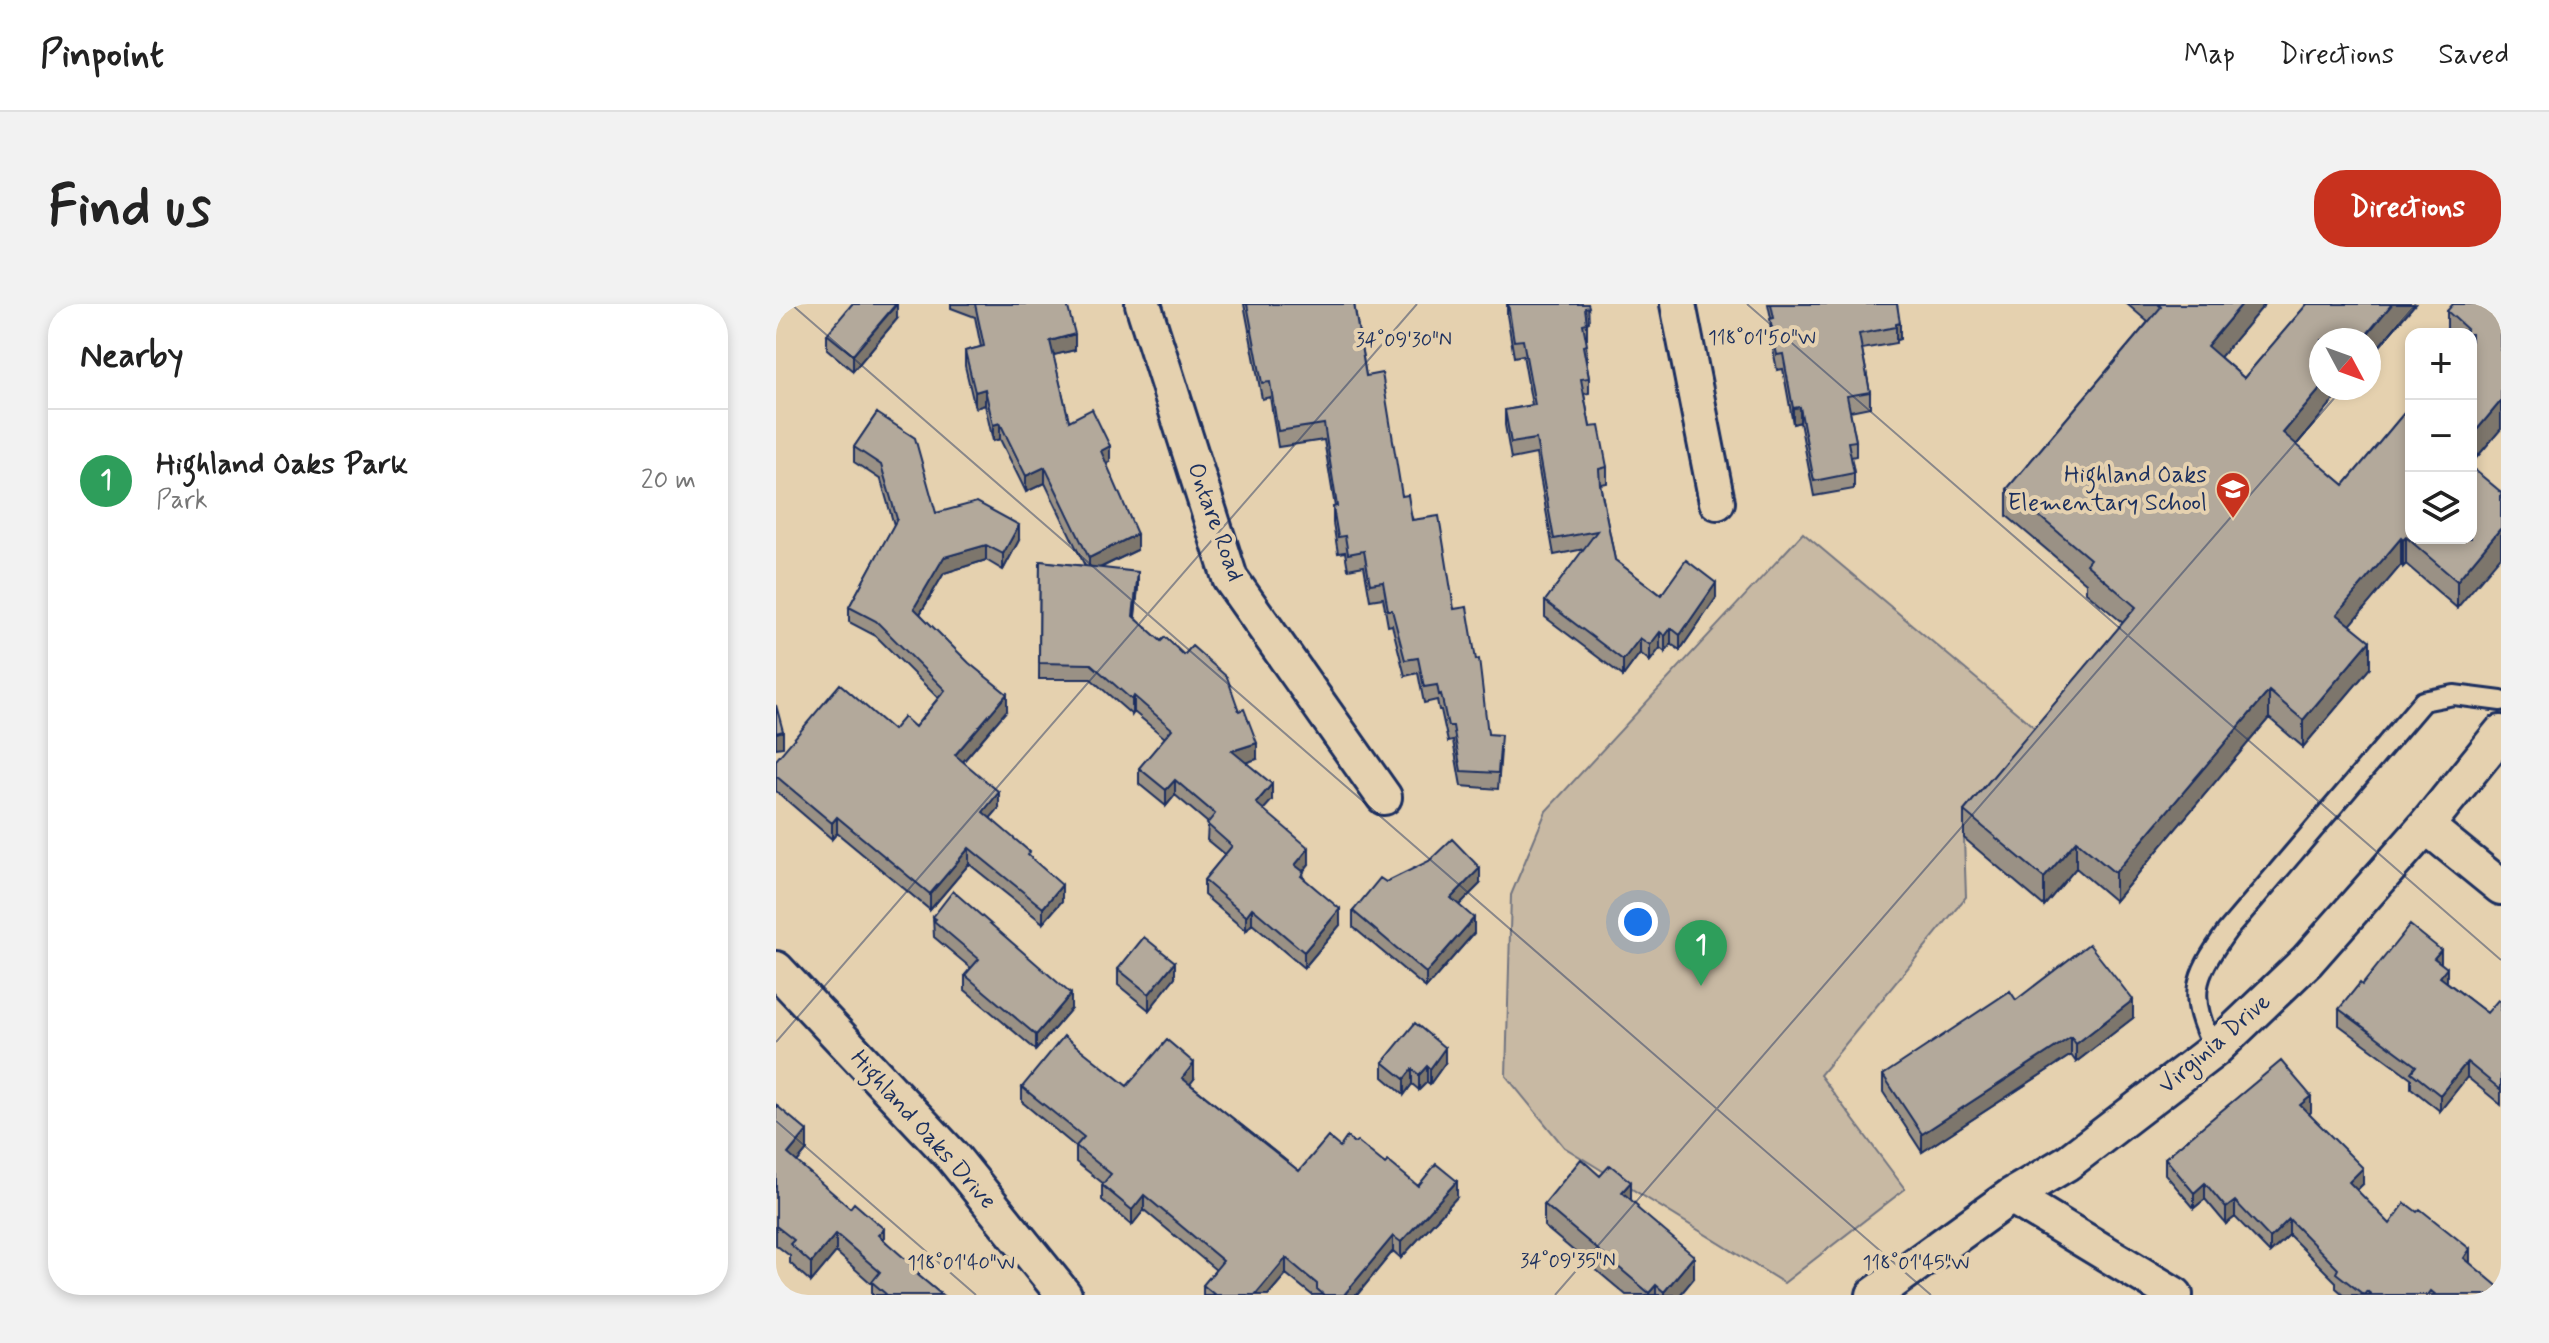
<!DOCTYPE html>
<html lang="en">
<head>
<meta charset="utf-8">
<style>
	:root { --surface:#fff; --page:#f2f2f2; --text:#222; --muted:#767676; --line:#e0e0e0; --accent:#c8321e }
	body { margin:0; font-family:Mynerve,sans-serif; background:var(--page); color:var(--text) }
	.controls { position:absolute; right:24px; top:24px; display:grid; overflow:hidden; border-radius:16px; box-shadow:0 4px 12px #0003 }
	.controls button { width:72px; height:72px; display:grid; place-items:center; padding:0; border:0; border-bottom:2px solid var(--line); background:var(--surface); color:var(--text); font:40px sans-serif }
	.compass { position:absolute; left:1533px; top:24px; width:72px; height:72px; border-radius:50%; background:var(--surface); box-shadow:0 4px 12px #0003; rotate:131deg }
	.you { position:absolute; left:862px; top:618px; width:28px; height:28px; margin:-20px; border:6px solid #fff; border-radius:50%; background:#1a73e8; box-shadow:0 0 0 12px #1a73e833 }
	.badge { display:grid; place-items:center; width:52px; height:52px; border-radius:50%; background:var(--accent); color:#fff; font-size:26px; font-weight:700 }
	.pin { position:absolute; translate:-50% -66px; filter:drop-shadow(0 2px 4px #0008) }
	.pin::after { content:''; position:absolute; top:42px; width:28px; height:24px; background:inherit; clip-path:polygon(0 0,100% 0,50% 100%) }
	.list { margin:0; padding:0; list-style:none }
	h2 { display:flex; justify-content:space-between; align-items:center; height:104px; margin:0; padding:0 32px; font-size:34px }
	h2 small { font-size:26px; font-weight:400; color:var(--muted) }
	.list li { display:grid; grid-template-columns:52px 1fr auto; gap:24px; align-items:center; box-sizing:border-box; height:144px; padding:0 32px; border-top:2px solid var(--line) }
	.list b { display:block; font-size:30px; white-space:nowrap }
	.list p { margin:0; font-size:26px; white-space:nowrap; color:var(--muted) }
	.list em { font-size:26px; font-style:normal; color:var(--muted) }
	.icon { flex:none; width:44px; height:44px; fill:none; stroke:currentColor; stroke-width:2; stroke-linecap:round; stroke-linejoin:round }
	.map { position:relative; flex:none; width:1725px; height:991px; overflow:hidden; border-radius:32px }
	header { display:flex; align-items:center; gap:48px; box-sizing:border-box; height:112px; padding:0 40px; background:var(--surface); border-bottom:2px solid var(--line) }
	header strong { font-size:38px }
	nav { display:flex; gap:44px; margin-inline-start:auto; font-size:28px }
	.intro { display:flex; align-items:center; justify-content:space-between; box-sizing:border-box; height:192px; padding:0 48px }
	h1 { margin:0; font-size:56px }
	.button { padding:20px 36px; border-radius:32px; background:var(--accent); color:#fff; font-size:28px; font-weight:700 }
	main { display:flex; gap:48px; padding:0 48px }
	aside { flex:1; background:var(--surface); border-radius:32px; box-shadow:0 4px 12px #0003 }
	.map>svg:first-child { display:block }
</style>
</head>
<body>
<header>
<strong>Pinpoint</strong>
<nav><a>Map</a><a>Directions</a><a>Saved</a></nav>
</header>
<div class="intro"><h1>Find us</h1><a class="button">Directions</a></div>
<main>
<aside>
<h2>Nearby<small></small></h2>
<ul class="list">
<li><span class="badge" style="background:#2e9e5b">1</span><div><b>Highland Oaks Park</b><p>Park</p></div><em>20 m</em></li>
</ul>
</aside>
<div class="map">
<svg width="1725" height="991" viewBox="0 0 1725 991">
	<rect width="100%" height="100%" fill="#e5d1af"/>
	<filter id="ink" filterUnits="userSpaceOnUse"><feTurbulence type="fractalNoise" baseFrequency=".0125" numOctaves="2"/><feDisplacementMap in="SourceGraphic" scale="16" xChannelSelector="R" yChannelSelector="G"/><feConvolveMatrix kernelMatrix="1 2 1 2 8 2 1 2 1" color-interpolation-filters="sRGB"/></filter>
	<g filter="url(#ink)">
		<!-- green -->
		<path fill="#c8b9a3" stroke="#727480" stroke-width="2" d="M 1027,229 L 1272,435 L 1188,534 L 1190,593 L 1044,771 L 1129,885 L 1008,979 L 788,843 L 730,772 L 735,591 L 770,507 Z"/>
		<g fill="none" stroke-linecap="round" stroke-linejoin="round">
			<!-- lane casing -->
			<g stroke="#1b2f5e" stroke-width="24">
				<path id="lane" d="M 1438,746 C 1412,691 1416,676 1451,627 L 1647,397 L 1678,391 L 1725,397"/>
			</g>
			<!-- street casing -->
			<g stroke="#1b2f5e" stroke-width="40">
				<path id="street" d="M 367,0 L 454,274 L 608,493
					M 902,0 L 941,198
					M 1650,522 L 1725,583
					M 0,665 L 176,852 L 288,991
					M 1235,892 L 1399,991
					M 1098,991 L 1235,892 L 1291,859 L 1438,746 L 1531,657 L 1650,522 L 1725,429"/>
			</g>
			<!-- lane -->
			<use href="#lane" stroke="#e5d1af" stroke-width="18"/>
			<!-- street -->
			<use href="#street" stroke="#e5d1af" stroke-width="34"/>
		</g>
		<!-- wall -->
		<path fill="#9a9185" stroke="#1b2f5e" stroke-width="2" d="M 175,0 L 291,0 L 299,46 L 277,51 L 293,117 L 334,158 L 330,160 L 361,246 L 324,264 L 362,283 L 359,313 L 481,455 L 470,458 L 496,496 L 487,505 L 533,560 L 527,568 L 528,575 L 564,621 L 528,664 L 476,620 L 470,627 L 428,591 L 428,576 L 449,551 L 431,536 L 432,519 L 399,491 L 390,502 L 363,480 L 363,464 L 389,434 L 358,408 L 356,411 L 315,375 L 263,375 L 264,257 L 309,262 L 269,179 L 250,188 L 224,135 L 217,137 L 209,101 L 199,104 L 189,62 L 189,47 L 205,43 L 199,13 L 175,4 Z
			M 468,0 L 578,0 L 590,72 L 626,192 L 678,305 L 712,430 L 725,446 L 722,485 L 685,482 L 677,437 L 672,438 L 665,406 L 663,406 L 661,396 L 648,399 L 642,369 L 629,372 L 616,321 L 612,322 L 607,294 L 594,296 L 588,262 L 572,265 L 569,248 L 562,249 L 557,219 L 557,203 L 559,203 L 548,136 L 502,143 L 494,93 L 486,95 Z
			M 731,0 L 812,0 L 813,18 L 811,19 L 811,35 L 810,35 L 811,57 L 810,57 L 813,74 L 813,89 L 808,90 L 814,123 L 831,163 L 831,179 L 824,180 L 839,256 L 885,291 L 940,294 L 904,346 L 895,340 L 889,348 L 884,344 L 874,357 L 864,349 L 847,372 L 769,313 L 769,297 L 808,245 L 778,251 L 760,150 L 735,155 L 729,121 L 729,106 L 756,101 L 747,51 L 738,53 L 731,11 Z
			M 992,0 L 1121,0 L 1124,35 L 1120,36 L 1120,39 L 1086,45 L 1094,88 L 1094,103 L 1074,107 L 1080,137 L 1080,152 L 1075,153 L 1078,169 L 1078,185 L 1038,192 L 1024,118 L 1017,120 L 1007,65 L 1001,66 L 994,30 L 995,14 Z
			M 1351,0 L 1489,0 L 1444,53 L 1468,74 L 1531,0 L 1639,0 L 1593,54 L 1593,36 L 1520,141 L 1568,181 L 1630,107 L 1630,98 L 1635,92 L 1695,234 L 1681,304 L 1630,260 L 1627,263 L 1625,261 L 1574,321 L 1594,364 L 1527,443 L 1493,414 L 1339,597 L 1300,564 L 1268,602 L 1188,534 L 1188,507 L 1347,319 L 1310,288 L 1310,279 L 1231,212 L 1231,185 L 1372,18 Z
			M 1725,0 L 1725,125 L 1695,160 L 1695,30 L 1671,30 L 1671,7 Z
			M 121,15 L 77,67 L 51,45 L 51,30 Z
			M 101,109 L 160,209 L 243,236 L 227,266 L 210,256 L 168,269 L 144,310 L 231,406 L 187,458 L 223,504 L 214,514 L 254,553 L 286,597 L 267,619 L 193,560 L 154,606 L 61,529 L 56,535 L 0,487 L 0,456 L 117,426 L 139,423 L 162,394 L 100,332 L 73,318 L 73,303 L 118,221 L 105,176 L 78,158 L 78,143 Z
			M 610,578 L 704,580 L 683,601 L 698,629 L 650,684 L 577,623 L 577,607 Z
			M 157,613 L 295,705 L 260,746 L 189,686 L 189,671 L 195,664 L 158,633 Z
			M 1665,659 L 1671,678 L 1711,709 L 1725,698 L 1725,801 L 1691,773 L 1664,807 L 1635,784 L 1635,774 L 1563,721 L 1563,705 L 1586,681 Z
			M 342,665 L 399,673 L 373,706 L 342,681 Z
			M 1240,696 L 1357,714 L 1300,758 L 1295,751 L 1146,848 L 1107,788 L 1107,771 Z
			M 607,758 L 669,759 L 654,780 L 651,778 L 643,786 L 636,780 L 628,791 L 607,773 Z
			M 418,775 L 414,780 L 523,867 L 564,843 L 578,839 L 642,882 L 681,893 L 625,954 L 617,947 L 581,991 L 536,991 L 510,970 L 492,991 L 427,991 L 427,981 L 440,966 L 368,906 L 356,921 L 326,896 L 326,881 L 328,880 L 300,858 L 300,843 L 246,798 L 246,783 L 351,782 Z
			M 0,801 L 31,846 L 21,858 L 108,936 L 144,973 L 166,991 L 96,991 L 96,980 L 60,948 L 35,978 L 14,959 L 14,952 L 0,941 Z
			M 1535,808 L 1533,810 L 1587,880 L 1580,886 L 1614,920 L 1694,959 L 1725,991 L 1568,991 L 1560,984 L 1560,978 L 1513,931 L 1494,949 L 1459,913 L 1450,920 L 1429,895 L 1418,904 L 1389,870 L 1389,854 Z
			M 824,872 L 855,896 L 918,974 L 904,991 L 850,991 L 768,922 L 768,900 Z"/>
		<!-- shaded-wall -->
		<path fill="#7d766c" stroke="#1b2f5e" stroke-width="2" d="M 121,0 L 121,15 L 77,67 L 77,51 Z
			M 1466,0 L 1489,0 L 1431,69 L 1431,42 Z
			M 1616,0 L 1639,0 L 1593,54 L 1593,36 L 1586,36 Z
			M 1124,19 L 1124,35 L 1120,36 L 1120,20 Z
			M 299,30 L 299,46 L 274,52 L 274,37 Z
			M 1545,84 L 1568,84 L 1507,157 L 1507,129 Z
			M 209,85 L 209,101 L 199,104 L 199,88 Z
			M 1725,97 L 1725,125 L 1695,160 L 1695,133 Z
			M 1024,103 L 1024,118 L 1017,120 L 1017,104 Z
			M 224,119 L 224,135 L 217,137 L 217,121 Z
			M 334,142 L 334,158 L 325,163 L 325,147 Z
			M 269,163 L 269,179 L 250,188 L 250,172 Z
			M 243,221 L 243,236 L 227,266 L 227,250 Z
			M 1725,224 L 1725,252 L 1681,304 L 1681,277 Z
			M 361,230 L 361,246 L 313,269 L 313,254 Z
			M 1630,233 L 1630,260 L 1627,263 L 1627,236 Z
			M 1625,234 L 1625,261 L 1561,337 L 1561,310 Z
			M 210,241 L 210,256 L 168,269 L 138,320 L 138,304 L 168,253 Z
			M 362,268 L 362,283 L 357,327 L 357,312 Z
			M 940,279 L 940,294 L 904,346 L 904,331 Z
			M 895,324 L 895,340 L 889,348 L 889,332 Z
			M 884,328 L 884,344 L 874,357 L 874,341 Z
			M 864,334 L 864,349 L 847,372 L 847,356 Z
			M 1594,337 L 1594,364 L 1527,443 L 1527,416 Z
			M 1493,387 L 1493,414 L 1339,597 L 1339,569 Z
			M 231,390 L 231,406 L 179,467 L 179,451 Z
			M 358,392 L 358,408 L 356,411 L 356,396 Z
			M 7,427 L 7,443 L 0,444 L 0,429 Z
			M 481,439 L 481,455 L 456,463 L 456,447 Z
			M 399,476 L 399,491 L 390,502 L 390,486 Z
			M 496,480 L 496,496 L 480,514 L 480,499 Z
			M 223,488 L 223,504 L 207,523 L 207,508 Z
			M 61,513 L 61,529 L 56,535 L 56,519 Z
			M 1300,537 L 1300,564 L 1268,602 L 1268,574 Z
			M 193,544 L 193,560 L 154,606 L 154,590 Z
			M 533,544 L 533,560 L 519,577 L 519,561 Z
			M 704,564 L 704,580 L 675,609 L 675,594 Z
			M 286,581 L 286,597 L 267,619 L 267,604 Z
			M 476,604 L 476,620 L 470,627 L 470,612 Z
			M 564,605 L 564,621 L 528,664 L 528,648 Z
			M 698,614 L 698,629 L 650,684 L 650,669 Z
			M 1665,646 L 1665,661 L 1658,654 Z
			M 399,658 L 399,673 L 373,706 L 373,690 Z
			M 1671,664 L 1671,680 L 1664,673 Z
			M 295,690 L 295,705 L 260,746 L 260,731 Z
			M 1357,696 L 1357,714 L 1300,758 L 1300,740 Z
			M 1295,733 L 1295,751 L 1146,848 L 1146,830 Z
			M 669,744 L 669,759 L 654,780 L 654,765 Z
			M 1691,758 L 1691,773 L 1664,807 L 1664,791 Z
			M 418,759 L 418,775 L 406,790 L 406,774 Z
			M 651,762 L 651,778 L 643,786 L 643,771 Z
			M 636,765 L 636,780 L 628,791 L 628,775 Z
			M 1535,792 L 1535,808 L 1524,817 L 1524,801 Z
			M 31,827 L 31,846 L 12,869 L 12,850 Z
			M 1587,864 L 1587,880 L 1573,894 L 1573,878 Z
			M 681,877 L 681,893 L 625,954 L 625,938 Z
			M 855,878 L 855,900 L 846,888 Z
			M 1429,879 L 1429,895 L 1418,904 L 1418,889 Z
			M 368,891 L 368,906 L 356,921 L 356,906 Z
			M 1459,897 L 1459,913 L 1450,920 L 1450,904 Z
			M 1513,915 L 1513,931 L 1494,949 L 1494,934 Z
			M 108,925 L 108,943 L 102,931 Z
			M 60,930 L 60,948 L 35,978 L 35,959 Z
			M 617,932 L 617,947 L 581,991 L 568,991 Z
			M 1694,945 L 1694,961 L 1688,954 Z
			M 918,952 L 918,974 L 904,991 L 888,991 L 888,988 Z
			M 510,954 L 510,970 L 492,991 L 479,991 Z
			M 880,981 L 880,991 L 873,991 L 873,989 Z"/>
		<!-- building -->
		<path fill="#b3a99b" stroke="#1b2f5e" stroke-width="2" d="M 76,0 L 120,0 L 77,51 L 51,30 Z
			M 199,0 L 291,0 L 299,30 L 274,37 L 293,117 L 316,105 L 334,142 L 325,147 L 361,230 L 313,254 L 269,163 L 250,172 L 224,119 L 217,121 L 209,85 L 199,88 L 189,47 L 208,42 Z
			M 471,0 L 578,0 L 590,72 L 606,69 L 626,192 L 632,191 L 636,216 L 663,212 L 678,305 L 691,303 L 700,356 L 703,355 L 712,430 L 725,431 L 722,469 L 685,467 L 677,422 L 672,422 L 665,390 L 663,391 L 661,381 L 648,383 L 642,354 L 629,356 L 616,306 L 612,306 L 607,278 L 594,280 L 588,247 L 572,250 L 569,232 L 562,233 L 557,203 L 561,202 L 548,120 L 502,127 L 494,78 L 486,79 Z
			M 732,0 L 812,0 L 813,3 L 809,4 L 811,19 L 807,20 L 811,41 L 807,42 L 813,74 L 805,75 L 814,123 L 823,122 L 831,163 L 823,165 L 824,180 L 839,256 L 885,291 L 910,256 L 940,279 L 904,331 L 895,324 L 889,332 L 884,328 L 874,341 L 864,334 L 847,356 L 769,297 L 821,227 L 778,235 L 760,135 L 735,139 L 729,106 L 759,101 L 747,36 L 738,37 Z
			M 995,0 L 1121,0 L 1124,19 L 1120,20 L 1120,23 L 1083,30 L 1094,88 L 1071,92 L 1080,137 L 1072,138 L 1078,169 L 1038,177 L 1024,103 L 1017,104 L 1007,50 L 1001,51 L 994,15 L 998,14 Z
			M 1382,0 L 1466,0 L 1431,42 L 1468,74 L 1531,0 L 1616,0 L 1586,36 L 1545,36 L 1545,84 L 1507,129 L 1568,181 L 1634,102 L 1630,98 L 1635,92 L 1635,234 L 1695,234 L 1695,163 L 1725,188 L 1725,224 L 1681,277 L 1630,233 L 1627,236 L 1625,234 L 1561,310 L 1594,337 L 1527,416 L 1493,387 L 1339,569 L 1300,537 L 1268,574 L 1188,507 L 1360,303 L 1310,260 L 1314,255 L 1231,185 L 1385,3 Z
			M 1677,0 L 1725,0 L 1725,97 L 1695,133 L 1695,30 L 1687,30 L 1691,25 L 1671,7 Z
			M 101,109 L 139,134 L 160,209 L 201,198 L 243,221 L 227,250 L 210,241 L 168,253 L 138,304 L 193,359 L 231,390 L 179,451 L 223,488 L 207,508 L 254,548 L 252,551 L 286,581 L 267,604 L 193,544 L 154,590 L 61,513 L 56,519 L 0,472 L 0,456 L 64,380 L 117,426 L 128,413 L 139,423 L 169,386 L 100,317 L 73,303 L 121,215 L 105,161 L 78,143 Z
			M 264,257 L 362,268 L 357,312 L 385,337 L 389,333 L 408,351 L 416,342 L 451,373 L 463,407 L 468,405 L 481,439 L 456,447 L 496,480 L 480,499 L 533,544 L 519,561 L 528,568 L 525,572 L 564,605 L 528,648 L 476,604 L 470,612 L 428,576 L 456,542 L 431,520 L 439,510 L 399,476 L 390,486 L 363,464 L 396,425 L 358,392 L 356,396 L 315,360 L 263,359 Z
			M 0,401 L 7,427 L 0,429 Z
			M 676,535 L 704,564 L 675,594 L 698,614 L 650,669 L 577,607 L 604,574 L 610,578 L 653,557 Z
			M 177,587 L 295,690 L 260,731 L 189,671 L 203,655 L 158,617 L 160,615 L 157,613 Z
			M 1634,621 L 1665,646 L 1658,654 L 1671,664 L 1664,673 L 1711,709 L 1722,696 L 1725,698 L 1725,786 L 1691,758 L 1664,791 L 1635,768 L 1640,762 L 1563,705 L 1584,679 L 1586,681 Z
			M 368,633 L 399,658 L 373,690 L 342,665 Z
			M 1313,640 L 1357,696 L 1300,740 L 1295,733 L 1146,830 L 1107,771 L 1234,687 L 1240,696 Z
			M 639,719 L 669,744 L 654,765 L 651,762 L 643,771 L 636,765 L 628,775 L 607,758 Z
			M 288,732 L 351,782 L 391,736 L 418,759 L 406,774 L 523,867 L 552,833 L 564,843 L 571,833 L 578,839 L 581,837 L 609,860 L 612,857 L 642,882 L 660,860 L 681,877 L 625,938 L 617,932 L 568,991 L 548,991 L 541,985 L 541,980 L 510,954 L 479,991 L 439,991 L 427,981 L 447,957 L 368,891 L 356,906 L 326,881 L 335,870 L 300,842 L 308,833 L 246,783 Z
			M 1505,757 L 1535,792 L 1524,801 L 1587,864 L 1573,878 L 1614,920 L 1629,899 L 1641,908 L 1644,905 L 1694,945 L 1688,954 L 1725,985 L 1725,991 L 1660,991 L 1655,987 L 1652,991 L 1596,991 L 1591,987 L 1588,991 L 1560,969 L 1562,965 L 1513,915 L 1494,934 L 1459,897 L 1450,904 L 1429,879 L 1418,889 L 1389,854 Z
			M 0,801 L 31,827 L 12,850 L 74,904 L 78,899 L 108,925 L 102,931 L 144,968 L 142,971 L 166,991 L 111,991 L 96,978 L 104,968 L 60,930 L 35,959 L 14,940 L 18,936 L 0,922 Z
			M 805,855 L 824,872 L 834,861 L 855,878 L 846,888 L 862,902 L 861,904 L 918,952 L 888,988 L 880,981 L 873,989 L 768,900 Z"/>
	</g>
	<!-- ticks -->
	<path fill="none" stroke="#1b2f5e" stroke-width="2" stroke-opacity="0.45" d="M 15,0 L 1155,991M 971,0 L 1725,656M 1593,55 L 1640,0M 0,738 L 641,0M 0,817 L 200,991M 779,991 L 1567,84"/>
	<!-- icons -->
	<defs>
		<g id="school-pin" transform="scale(1.8)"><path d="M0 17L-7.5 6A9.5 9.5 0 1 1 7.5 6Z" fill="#c8321e" stroke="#e5d1af"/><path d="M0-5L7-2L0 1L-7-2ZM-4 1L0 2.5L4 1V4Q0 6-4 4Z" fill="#fff"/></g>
	</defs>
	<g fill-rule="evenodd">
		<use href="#school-pin" x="1457" y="185"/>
	</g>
	<g text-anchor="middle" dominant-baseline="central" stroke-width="8" stroke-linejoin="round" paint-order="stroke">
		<!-- poi labels -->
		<g font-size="24" fill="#1b2f5e" stroke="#e5d1af" text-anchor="end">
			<text x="1431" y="171">Highland Oaks<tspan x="1431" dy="28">Elementary School</tspan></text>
		</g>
		<!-- street labels -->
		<g font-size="24" fill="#1b2f5e" stroke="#e5d1af">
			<text transform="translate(439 218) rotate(70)">Ontare Road</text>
			<text transform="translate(1439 740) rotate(-41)">Virginia Drive</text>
			<text transform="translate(147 826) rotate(48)">Highland Oaks Drive</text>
		</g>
	</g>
	<g font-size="20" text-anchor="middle" fill="#1b2f5e" stroke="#e5d1af" stroke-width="8" stroke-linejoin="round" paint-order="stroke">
		<text x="986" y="40">118°01'50"W</text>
		<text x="628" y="42">34°09'30"N</text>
		<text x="792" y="963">34°09'35"N</text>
		<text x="185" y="965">118°01'40"W</text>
		<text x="1140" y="965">118°01'45"W</text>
	</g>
</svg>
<div class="controls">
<button>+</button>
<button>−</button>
<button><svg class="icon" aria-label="layers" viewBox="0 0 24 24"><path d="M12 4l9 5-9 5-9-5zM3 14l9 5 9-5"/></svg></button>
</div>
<svg class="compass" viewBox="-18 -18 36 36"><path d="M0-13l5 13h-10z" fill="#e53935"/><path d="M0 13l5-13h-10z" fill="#767676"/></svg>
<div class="you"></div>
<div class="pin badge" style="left:925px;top:682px;background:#2e9e5b">1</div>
</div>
</main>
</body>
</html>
